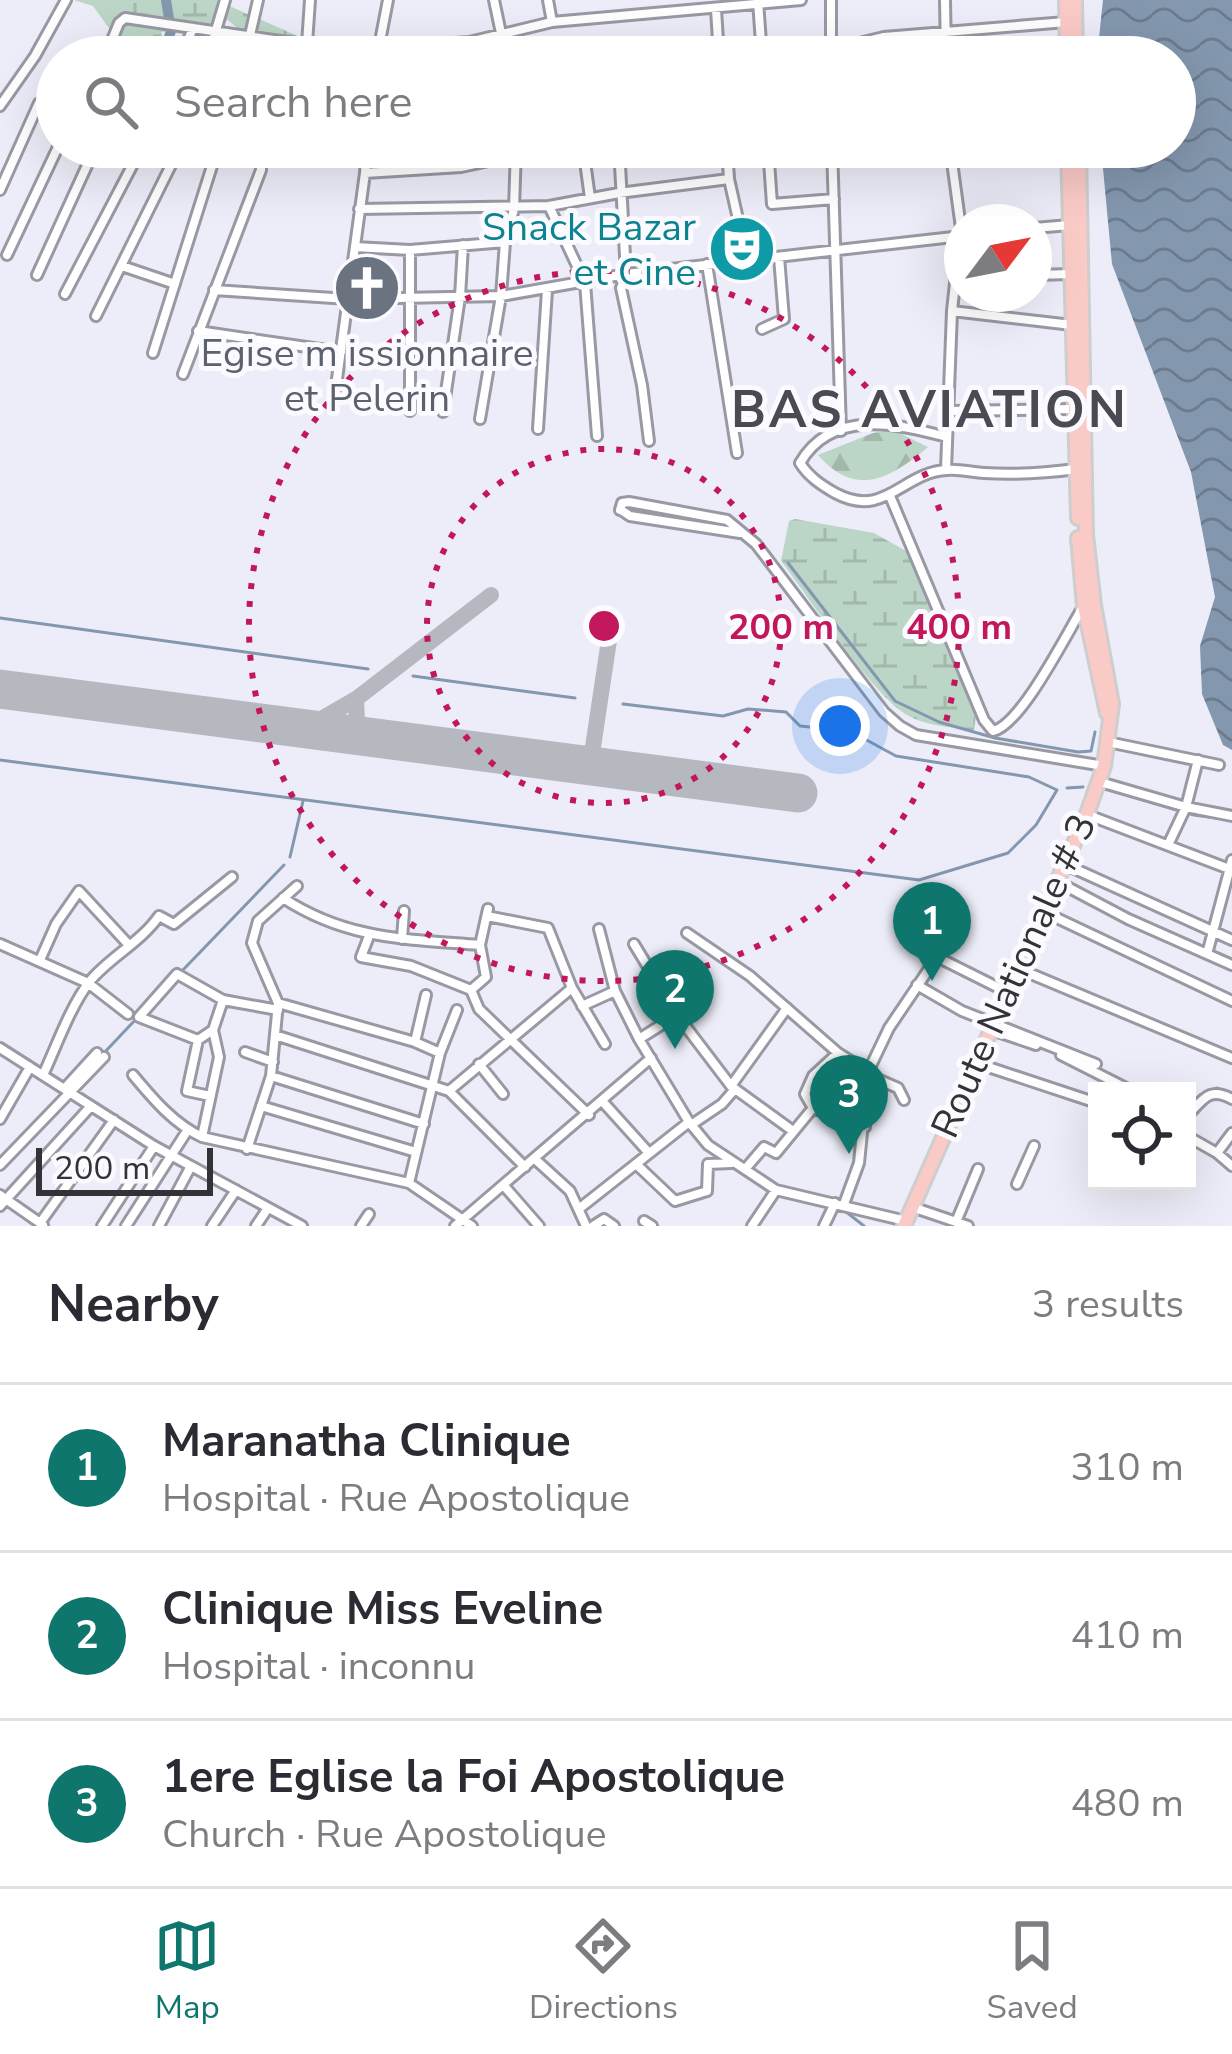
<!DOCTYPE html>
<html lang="en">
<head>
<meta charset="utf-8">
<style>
	:root { --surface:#fff; --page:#f7f7f7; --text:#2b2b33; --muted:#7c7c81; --line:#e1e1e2; --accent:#0f766e }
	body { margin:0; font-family:"Nunito Sans",sans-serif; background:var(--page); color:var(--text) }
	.controls { position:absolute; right:36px; bottom:36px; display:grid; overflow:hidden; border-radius:0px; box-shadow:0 12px 48px #0002 }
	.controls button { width:108px; height:108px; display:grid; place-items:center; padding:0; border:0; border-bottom:3px solid var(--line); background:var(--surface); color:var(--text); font:60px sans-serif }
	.compass { position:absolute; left:944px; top:204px; width:108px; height:108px; border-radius:50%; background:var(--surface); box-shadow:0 12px 48px #0002; rotate:58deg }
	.scale { position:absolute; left:36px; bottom:30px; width:177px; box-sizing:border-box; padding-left:12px; border:6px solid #323237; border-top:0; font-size:33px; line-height:42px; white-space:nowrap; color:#323237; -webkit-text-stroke:9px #fafaff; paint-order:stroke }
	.you { position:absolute; left:840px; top:726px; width:42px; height:42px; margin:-30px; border:9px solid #fff; border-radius:50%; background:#1a73e8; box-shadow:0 0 0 18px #1a73e833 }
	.badge { display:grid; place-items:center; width:78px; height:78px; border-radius:50%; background:var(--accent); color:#fff; font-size:39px; font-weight:700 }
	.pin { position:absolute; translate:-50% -99px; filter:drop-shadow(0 3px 6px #0008) }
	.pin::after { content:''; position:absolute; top:63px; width:42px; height:36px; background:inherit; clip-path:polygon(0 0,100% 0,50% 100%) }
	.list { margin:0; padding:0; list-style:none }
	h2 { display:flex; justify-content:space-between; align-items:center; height:156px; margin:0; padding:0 48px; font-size:51px }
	h2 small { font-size:39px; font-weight:400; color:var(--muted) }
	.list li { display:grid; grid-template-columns:78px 1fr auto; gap:36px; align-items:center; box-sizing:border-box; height:168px; padding:0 48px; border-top:3px solid var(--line) }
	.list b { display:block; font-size:45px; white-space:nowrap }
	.list p { margin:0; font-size:39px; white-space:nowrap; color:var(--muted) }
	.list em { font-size:39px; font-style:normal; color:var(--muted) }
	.icon { flex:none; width:66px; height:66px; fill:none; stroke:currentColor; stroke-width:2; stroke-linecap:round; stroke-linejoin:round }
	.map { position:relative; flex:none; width:1232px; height:1226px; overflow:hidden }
	.search { position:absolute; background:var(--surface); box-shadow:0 12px 48px #0002; left:36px; right:36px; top:36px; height:132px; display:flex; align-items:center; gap:30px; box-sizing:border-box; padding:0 42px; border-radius:66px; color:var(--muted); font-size:45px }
	.sheet { height:660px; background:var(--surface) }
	nav { display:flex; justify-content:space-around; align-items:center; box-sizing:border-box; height:168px; border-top:3px solid var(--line); background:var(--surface); font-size:33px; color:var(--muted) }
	nav a { display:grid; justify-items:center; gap:6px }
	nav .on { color:var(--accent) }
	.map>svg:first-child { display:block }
</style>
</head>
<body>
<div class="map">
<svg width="1232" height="1226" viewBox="0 0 1232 1226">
	<defs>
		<pattern id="forest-firs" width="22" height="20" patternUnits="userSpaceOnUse" patternTransform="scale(3)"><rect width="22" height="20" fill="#bbd6c6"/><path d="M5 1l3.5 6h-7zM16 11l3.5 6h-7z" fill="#a1b8ab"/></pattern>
		<pattern id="wetland-marsh" width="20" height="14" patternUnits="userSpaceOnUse" patternTransform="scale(3)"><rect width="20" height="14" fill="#bbd6c6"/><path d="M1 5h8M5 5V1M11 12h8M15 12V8" fill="none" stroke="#a1b8ab"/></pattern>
		<pattern id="water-waves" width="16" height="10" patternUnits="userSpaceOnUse" patternTransform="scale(3)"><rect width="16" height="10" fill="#8397ae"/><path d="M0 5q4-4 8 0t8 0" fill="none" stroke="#6c7c8e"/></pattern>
	</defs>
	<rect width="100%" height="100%" fill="#ecedf8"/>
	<!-- forest -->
	<path fill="url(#forest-firs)" d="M 893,430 L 928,447 C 891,478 856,499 818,455 L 873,433 Z"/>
	<!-- wetland -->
	<path fill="url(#wetland-marsh)" d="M 74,0 L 216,0 L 309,41 L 304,57 L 259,57 L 251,40 L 228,20 L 161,32 L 166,57 L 116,57 L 119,42 L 93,6 Z
		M 795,519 L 874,533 L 906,551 L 977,708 L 974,730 C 949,727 921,726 901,711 C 864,683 811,600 781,561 L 789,521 Z"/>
	<!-- water -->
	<path fill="url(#water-waves)" d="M 1103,0 L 1232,0 L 1232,750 L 1223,745 L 1202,694 L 1200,646 L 1215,597 L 1191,472 L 1112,264 L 1101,147 L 1175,147 L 1175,57 L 1097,57 Z"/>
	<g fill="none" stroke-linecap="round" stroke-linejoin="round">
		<!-- stream -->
		<path stroke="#8397ae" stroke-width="3" d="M 788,563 L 895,701 L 939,722 L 995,738 L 1078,752 L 1091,751 L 1095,732
			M 0,618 L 368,669
			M 413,676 L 575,698
			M 0,760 L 919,880 L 1008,853 L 1036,825 L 1057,790 L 1029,777 L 896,756 L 850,731 L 800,726 L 786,712 L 748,709 L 723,716 L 623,704
			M 1067,788 L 1083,787
			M 1103,788 L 1194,815 L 1232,820
			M 290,857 L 303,801
			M 181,972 L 284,865
			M 103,1054 L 137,1018
			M 1187,1108 L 1200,1095 L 1217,1088 L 1225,1092
			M 845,1211 L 864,1226"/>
		<!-- river -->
		<path stroke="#8397ae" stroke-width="10" d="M 164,52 L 171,31 L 166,0"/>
		<!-- taxiway -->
		<path stroke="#b6b8c0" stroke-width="16" d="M 356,699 L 357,723 L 370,738
			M 304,729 L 356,699 L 491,595
			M 571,764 L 586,759 L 593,747
			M 609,769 L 595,758 L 593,747 L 611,627"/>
		<!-- runway -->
		<path stroke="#b6b8c0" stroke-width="39" d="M 0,689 L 798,793"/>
		<!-- minor casing -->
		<g stroke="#9999a4" stroke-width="14">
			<path id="minor" d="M 494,0 L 506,57
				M 548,0 L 552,22
				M 945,0 L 946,57
				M 758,1 L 762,57
				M 716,9 L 719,57
				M 307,44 L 310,0
				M 612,56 L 613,57
				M 105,57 L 119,23 L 125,18 L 294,43 L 379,48 L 469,42 L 552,22 L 801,0
				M 181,57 L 193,28
				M 208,57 L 225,0
				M 245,57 L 258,0
				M 289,57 L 294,43
				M 377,57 L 388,0
				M 801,57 L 884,37 L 1066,22
				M 831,57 L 831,0
				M 0,106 L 35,56 L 66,0
				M 583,147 L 590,198
				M 619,147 L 626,274 L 621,288 L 642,385 L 649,441
				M 727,147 L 729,179 L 747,259
				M 768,147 L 772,204 L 834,199
				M 832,147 L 841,431
				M 730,160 L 879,147
				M 365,173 L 367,147
				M 0,190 L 39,103
				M 549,206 L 585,283 L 597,436
				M 359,209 L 549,206 L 619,193 L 729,179
				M 1034,228 L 1070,225
				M 355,247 L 410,250 L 505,242
				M 7,255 L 58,147
				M 707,264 L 737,453
				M 122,266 L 175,284
				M 37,275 L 95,148
				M 1034,275 L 1071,274
				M 214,290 L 348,299 L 501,296 L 626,274 L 962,236
				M 65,294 L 142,147
				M 952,311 L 1072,325
				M 96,316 L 180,147
				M 762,329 L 784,319 L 779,257
				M 198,331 L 341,352
				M 153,353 L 218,147
				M 183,374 L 261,170 L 261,147
				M 334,401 L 365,173 L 461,167 L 516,155
				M 410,411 L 410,250
				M 950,411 L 1074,409
				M 443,412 L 460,297 L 463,245
				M 480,419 L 501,296 L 505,242 L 514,209 L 516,147
				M 538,429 L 547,290
				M 947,437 C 898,424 832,408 800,463 C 809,477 821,485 835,493 C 885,520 902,472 947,470 C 959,469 971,472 984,473 C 1014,475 1046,473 1076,469
				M 946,470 L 952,311 L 961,228 L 950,147
				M 890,496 L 984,720 L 993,731 C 1021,725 1066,635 1083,607
				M 620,510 L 622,503 L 629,502 L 727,520 L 756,544 L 884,712 L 900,726 L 916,735 L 1104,766
				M 621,510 L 630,516 L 740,533
				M 1108,742 L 1219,765
				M 1100,782 L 1186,807 L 1232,816
				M 1088,815 L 1232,870
				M 1168,845 L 1186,807 L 1198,760
				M 1064,864 L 1232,940
				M 1058,882 L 1128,919 L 1232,965
				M 283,898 C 347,940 407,939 480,945 L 486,977 L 471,990
				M 1044,912 L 1232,1001
				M 487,916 L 548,928 L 572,988 L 605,1044
				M 599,929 L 615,991 L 639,1039 L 689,1122 L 708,1145 L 776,1190 L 906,1221
				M 687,933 L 750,976 L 838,1053 L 868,1072
				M 369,936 L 361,957 L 411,966 L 471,990 L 479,1009 L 589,1115
				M 402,939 L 404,911
				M 0,944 L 88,983 L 128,1014
				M 634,944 L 677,1015 L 731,1086 L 793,1131
				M 480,945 L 488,909
				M 1207,954 L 1232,860
				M 40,960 L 56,924 L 79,891 L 128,944
				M 1019,969 L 1232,1058
				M 917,985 L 962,1011 L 1096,1064
				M 278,1003 L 415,1042 L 440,1053
				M 582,1006 L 615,991
				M 992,1030 L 1036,1045
				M 275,1035 L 449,1091 L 525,1167
				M 639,1039 L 677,1015
				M 198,1040 L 139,1017 L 177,974 L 223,1000 L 278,1010
				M 415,1042 L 426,995
				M 0,1048 L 154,1146 L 302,1226
				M 245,1052 L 273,1062
				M 838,1053 L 813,1076 L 805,1094 L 813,1108 L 865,1127
				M 1061,1055 L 1132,1091
				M 976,1063 L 1097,1103
				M 479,1064 L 503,1094
				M 43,1075 C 57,1045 70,1007 90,981 C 110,957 141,942 159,916 L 174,924 L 232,877
				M 133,1075 C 153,1099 174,1124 202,1137 L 409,1183 L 472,1226
				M 868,1075 L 898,1088 L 904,1100
				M 271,1076 L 424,1124
				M 731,1086 L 787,1008
				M 65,1088 L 97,1053
				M 449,1091 L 572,988
				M 210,1096 L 187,1091 L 198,1040 L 213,1030
				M 603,1102 L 649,1153
				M 261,1106 L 416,1152
				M 1187,1116 C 1203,1100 1209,1086 1232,1099
				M 0,1119 L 30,1067
				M 691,1125 L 722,1104 L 735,1089
				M 1187,1136 L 1217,1153 L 1232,1166
				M 202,1137 L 219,1057 L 213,1030 L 223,1000
				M 247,1149 L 271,1076 L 278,1003 L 252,943 L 258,921 L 297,886
				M 1217,1153 L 1232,1133
				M 536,1160 L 570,1191 L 586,1226
				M 636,1164 L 675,1201 L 707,1191 L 708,1164 L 731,1163
				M 0,1165 L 104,1057
				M 746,1168 L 764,1147 L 776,1153 L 813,1108
				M 409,1183 L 440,1053 L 457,1010
				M 1017,1184 L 1034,1146
				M 505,1187 L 539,1226
				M 0,1195 L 43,1225
				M 844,1204 L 859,1163 L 868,1072 L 889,1028 L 937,957 L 1007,992
				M 0,1206 L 91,1106
				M 912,1207 L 968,1226
				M 580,1208 L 689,1122
				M 644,1221 L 652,1226
				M 956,1222 L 978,1169
				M 40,1223 L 114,1120
				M 102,1226 L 154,1146
				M 126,1226 L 187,1131
				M 159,1226 L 191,1166
				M 212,1226 L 236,1190
				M 256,1226 L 268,1208
				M 361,1226 L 369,1214
				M 455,1226 L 651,1058
				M 593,1226 L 604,1219 L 614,1226
				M 752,1226 L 776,1190
				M 824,1226 L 835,1203"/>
		</g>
		<!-- major casing -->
		<g stroke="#cececf" stroke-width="18">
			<path id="major" d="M 1066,0 L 1067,57
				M 1075,0 L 1076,57
				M 1068,147 L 1078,518
				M 1078,538 L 1084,606 L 1107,713
				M 904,1226 L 1087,814 L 1104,766 L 1112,704 L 1094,605 L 1086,535 L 1079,147"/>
		</g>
		<!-- minor -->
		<use href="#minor" stroke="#fff" stroke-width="8"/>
		<!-- major -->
		<use href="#major" stroke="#facac6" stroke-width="12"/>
	</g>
	<!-- distance rings -->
	<g fill="none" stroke="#c2185b" stroke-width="6" stroke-dasharray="6 12">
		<circle cx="604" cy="626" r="177"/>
		<circle cx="604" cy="626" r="355"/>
	</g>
	<!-- icons -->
	<defs>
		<g id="theatre-disc" transform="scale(3.45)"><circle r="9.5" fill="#0f9aa8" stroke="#fafaff"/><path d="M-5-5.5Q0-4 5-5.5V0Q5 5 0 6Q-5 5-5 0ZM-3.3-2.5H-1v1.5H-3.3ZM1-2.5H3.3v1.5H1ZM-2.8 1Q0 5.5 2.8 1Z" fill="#fff"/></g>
		<g id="church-disc" transform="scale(3.45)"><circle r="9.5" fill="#6b7280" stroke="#fafaff"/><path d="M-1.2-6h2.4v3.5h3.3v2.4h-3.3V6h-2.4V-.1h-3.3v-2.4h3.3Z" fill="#fff"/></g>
	</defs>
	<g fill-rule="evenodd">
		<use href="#theatre-disc" x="742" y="249"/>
		<use href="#church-disc" x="367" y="288"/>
	</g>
	<g text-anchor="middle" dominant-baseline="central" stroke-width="10" stroke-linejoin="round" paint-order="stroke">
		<!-- culture labels -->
		<g font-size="39" fill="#0d838f" stroke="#fafaff" text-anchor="end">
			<text x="696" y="227">Snack Bazar<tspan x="696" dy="45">et Cine</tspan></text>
		</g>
		<!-- worship labels -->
		<g font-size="39" fill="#5b616d" stroke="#fafaff">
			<text x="367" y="353">Egise m issionnaire<tspan x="367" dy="45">et Pelerin</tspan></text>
		</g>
		<!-- street labels -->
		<g font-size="39" fill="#323237" stroke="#fafaff">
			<text transform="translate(1014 976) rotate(-66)">Route Nationale # 3</text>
		</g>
		<!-- district labels -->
		<g font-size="51" font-weight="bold" letter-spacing="3" fill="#4a4a53" stroke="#fafaff">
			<text x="930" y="410">BAS AVIATION</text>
		</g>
	</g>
	<circle cx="604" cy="626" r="18" fill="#c2185b" stroke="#fafaff" stroke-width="6"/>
	<g font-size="36" text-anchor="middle" font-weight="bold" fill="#c2185b" stroke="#fafaff" stroke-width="10" stroke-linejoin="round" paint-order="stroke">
		<text x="781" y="639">200 m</text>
		<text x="959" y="639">400 m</text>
	</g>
</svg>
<div class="controls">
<button><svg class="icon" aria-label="locate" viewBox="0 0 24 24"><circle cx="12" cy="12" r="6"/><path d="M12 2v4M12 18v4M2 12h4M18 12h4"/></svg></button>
</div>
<svg class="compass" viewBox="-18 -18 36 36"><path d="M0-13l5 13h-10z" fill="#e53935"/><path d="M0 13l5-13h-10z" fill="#7c7c81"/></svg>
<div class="scale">200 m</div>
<div class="you"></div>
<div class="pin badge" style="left:932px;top:981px">1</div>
<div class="pin badge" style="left:675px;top:1049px">2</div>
<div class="pin badge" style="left:849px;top:1154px">3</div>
<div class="search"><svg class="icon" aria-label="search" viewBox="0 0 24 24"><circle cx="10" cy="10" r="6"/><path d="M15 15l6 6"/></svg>Search here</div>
</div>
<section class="sheet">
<h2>Nearby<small>3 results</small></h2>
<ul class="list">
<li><span class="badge">1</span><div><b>Maranatha Clinique</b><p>Hospital · Rue Apostolique</p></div><em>310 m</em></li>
<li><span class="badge">2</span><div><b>Clinique Miss Eveline</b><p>Hospital · inconnu</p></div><em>410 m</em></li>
<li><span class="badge">3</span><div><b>1ere Eglise la Foi Apostolique</b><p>Church · Rue Apostolique</p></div><em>480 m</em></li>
</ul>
</section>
<nav>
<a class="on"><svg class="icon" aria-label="map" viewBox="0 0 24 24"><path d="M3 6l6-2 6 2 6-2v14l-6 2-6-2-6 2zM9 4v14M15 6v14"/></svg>Map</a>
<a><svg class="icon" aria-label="directions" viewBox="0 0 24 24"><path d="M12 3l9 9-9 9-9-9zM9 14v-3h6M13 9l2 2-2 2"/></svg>Directions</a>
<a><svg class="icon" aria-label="saved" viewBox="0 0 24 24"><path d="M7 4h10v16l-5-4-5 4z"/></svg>Saved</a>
</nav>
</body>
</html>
